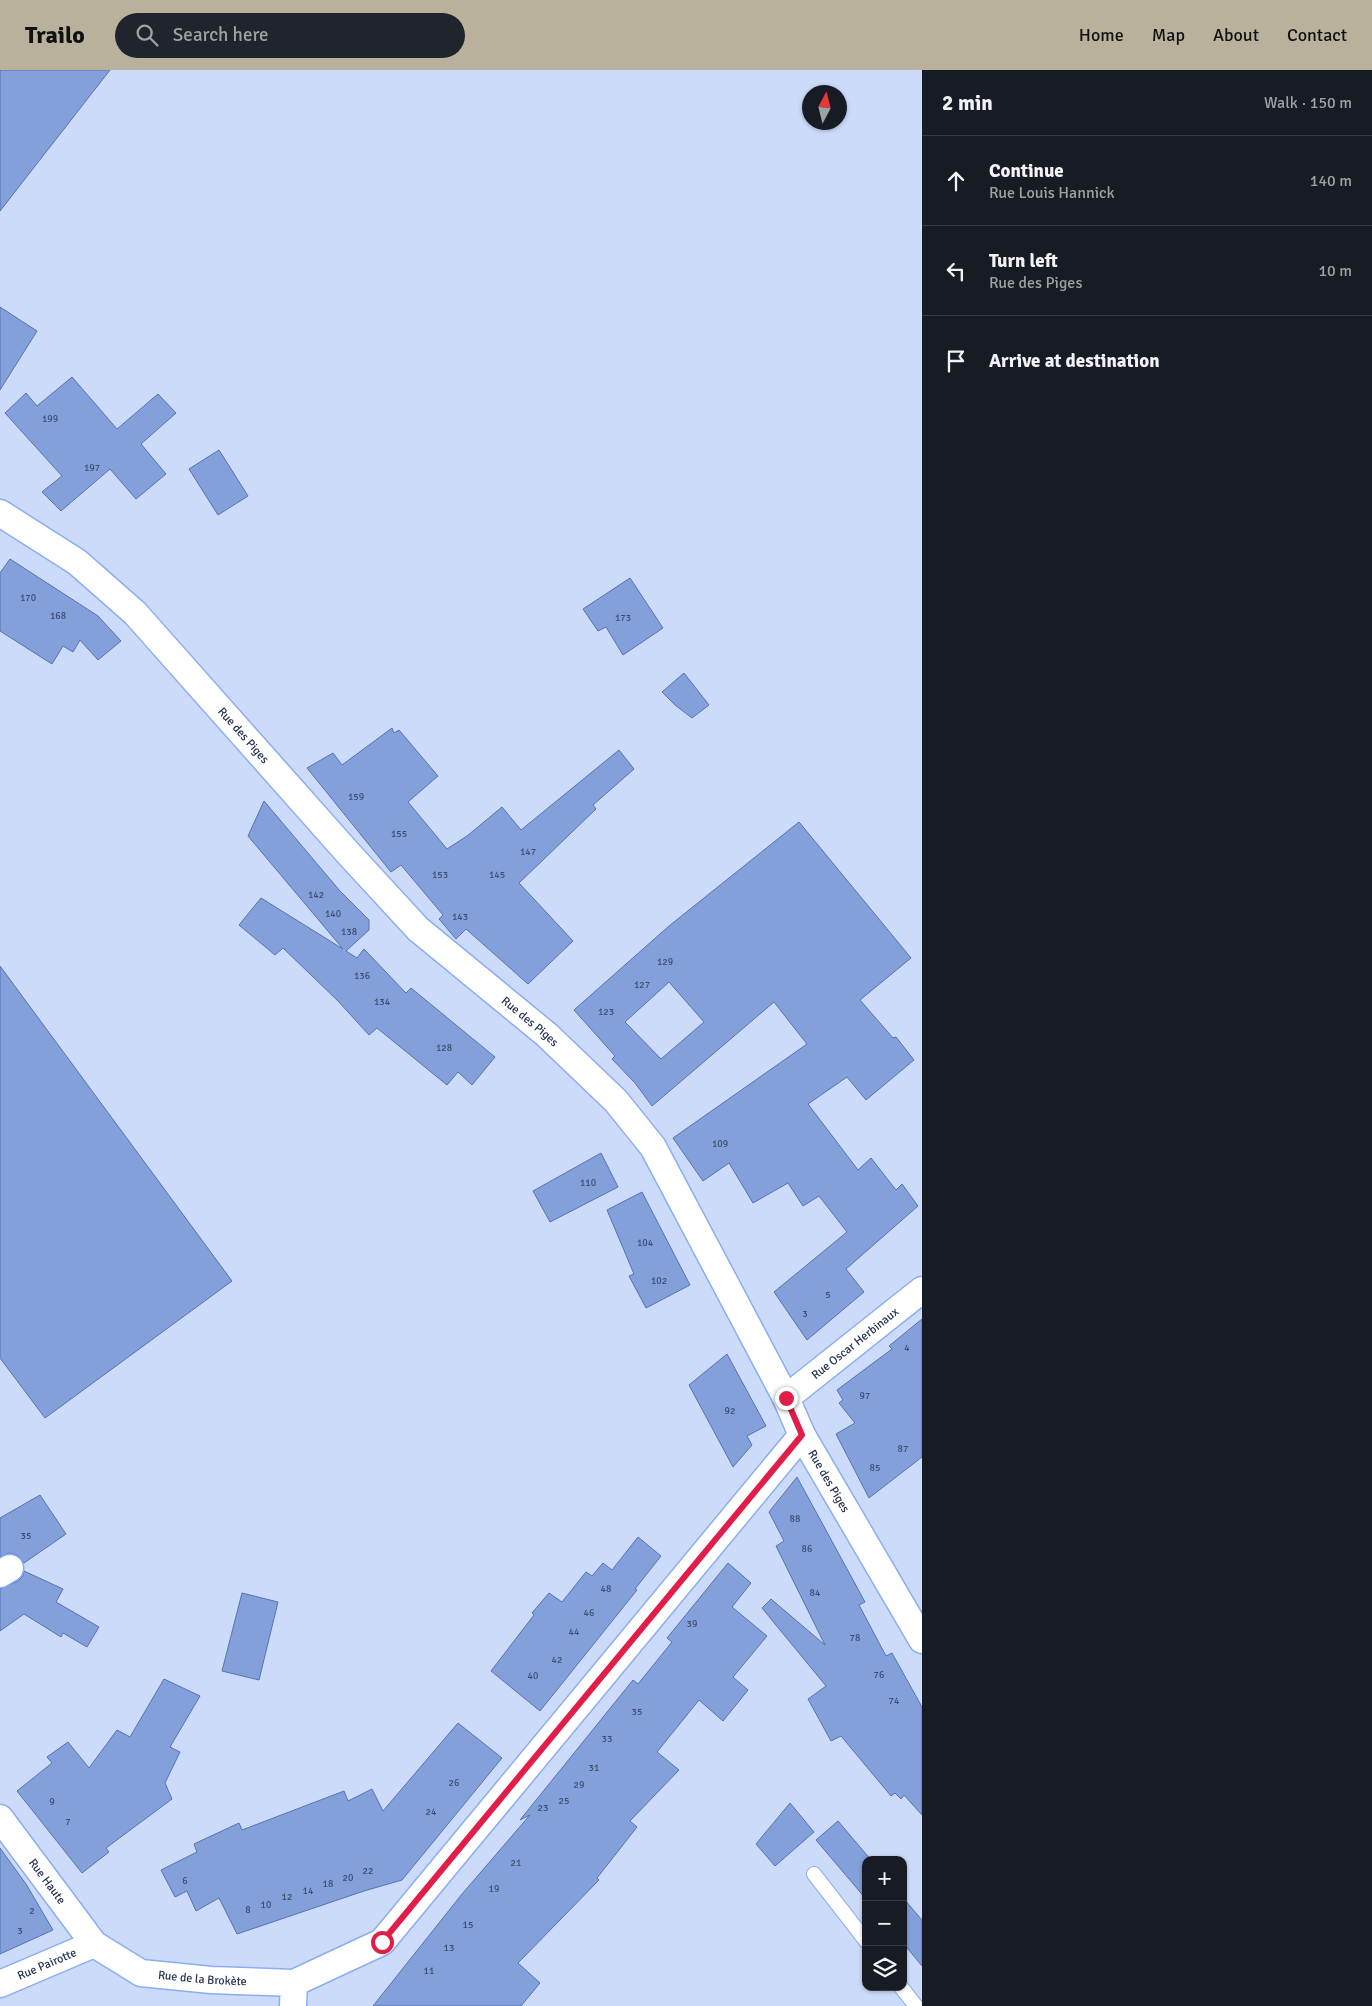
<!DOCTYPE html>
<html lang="en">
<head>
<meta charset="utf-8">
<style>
	:root { --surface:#171b24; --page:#20242c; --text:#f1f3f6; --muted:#9ea1a6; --line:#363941; --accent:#bab19d }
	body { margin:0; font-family:Signika,sans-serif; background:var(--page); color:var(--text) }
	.controls { position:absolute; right:15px; bottom:15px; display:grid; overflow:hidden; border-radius:10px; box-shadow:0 1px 4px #0004 }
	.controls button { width:45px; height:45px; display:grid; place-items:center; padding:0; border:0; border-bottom:1px solid var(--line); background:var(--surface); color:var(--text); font:25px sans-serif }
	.compass { position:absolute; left:802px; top:15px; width:45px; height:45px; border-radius:50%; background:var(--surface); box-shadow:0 1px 4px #0004; rotate:7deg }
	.stop { position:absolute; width:15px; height:15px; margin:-11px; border:4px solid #e11d48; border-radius:50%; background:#fff }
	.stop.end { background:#e11d48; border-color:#fff; box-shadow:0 1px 5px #0008 }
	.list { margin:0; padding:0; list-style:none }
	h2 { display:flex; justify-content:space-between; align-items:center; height:65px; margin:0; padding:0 20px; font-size:21px }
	h2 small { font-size:16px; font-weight:400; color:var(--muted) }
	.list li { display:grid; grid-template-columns:32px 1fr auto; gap:15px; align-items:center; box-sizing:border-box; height:90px; padding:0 20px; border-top:1px solid var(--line) }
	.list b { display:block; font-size:19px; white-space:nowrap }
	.list p { margin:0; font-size:16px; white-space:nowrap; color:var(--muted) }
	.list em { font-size:16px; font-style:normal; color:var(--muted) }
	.icon { flex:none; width:28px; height:28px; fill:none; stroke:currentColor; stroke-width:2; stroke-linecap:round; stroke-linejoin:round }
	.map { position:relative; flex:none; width:922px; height:1936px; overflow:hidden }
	header { display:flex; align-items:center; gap:30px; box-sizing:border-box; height:70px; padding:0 25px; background:var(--accent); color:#111 }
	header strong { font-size:24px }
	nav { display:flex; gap:28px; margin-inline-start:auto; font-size:18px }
	.search { width:350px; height:45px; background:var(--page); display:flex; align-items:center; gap:12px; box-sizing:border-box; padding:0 18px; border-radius:28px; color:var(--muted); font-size:19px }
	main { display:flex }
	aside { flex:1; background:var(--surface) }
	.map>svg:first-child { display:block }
</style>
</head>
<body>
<header>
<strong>Trailo</strong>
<div class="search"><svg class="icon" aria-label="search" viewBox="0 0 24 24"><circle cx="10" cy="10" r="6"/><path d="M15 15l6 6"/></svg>Search here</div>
<nav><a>Home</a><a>Map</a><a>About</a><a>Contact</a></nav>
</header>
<main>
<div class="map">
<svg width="922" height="1936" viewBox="0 0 922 1936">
	<rect width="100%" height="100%" fill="#ccdbf9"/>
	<!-- building -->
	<path fill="#83a0db" stroke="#5473b6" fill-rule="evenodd" d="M 0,0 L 110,0 L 0,141 Z
		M 0,237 L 37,261 L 0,320 Z
		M 72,307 L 117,359 L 158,324 L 176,343 L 141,374 L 166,404 L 136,429 L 110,399 L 61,441 L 42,422 L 62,406 L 5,343 L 26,323 L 37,336 Z
		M 219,380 L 248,426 L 218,445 L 189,399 Z
		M 10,489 L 98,546 L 121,571 L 98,590 L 80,570 L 73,582 L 63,576 L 52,594 L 0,561 L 0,503 Z
		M 630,508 L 663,558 L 623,585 L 606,557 L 598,561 L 583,539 Z
		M 684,603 L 709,635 L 692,648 L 675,635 L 662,622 Z
		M 392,658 L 394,663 L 399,660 L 438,706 L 408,732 L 447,779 L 467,766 L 502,737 L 521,760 L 619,680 L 634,699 L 593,735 L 596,739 L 519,813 L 573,871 L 528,914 L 466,859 L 456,869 L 439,849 L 443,845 L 401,795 L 391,802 L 307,698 L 333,683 L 342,695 Z
		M 264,731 L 340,821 L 369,850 L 369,860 L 346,881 L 357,888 L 364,879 L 406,923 L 411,918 L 495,987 L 472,1015 L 458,1002 L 447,1015 L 377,958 L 369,965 L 338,931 L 283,878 L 275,885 L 239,855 L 261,828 L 343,879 L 248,766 Z
		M 799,752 L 911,888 L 860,930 L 893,968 L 896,967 L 914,990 L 866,1030 L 847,1007 L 808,1034 L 858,1100 L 871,1088 L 896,1120 L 902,1114 L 918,1136 L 846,1199 L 864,1222 L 807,1270 L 774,1222 L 847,1162 L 819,1126 L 803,1136 L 788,1113 L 753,1133 L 729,1093 L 703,1111 L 673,1068 L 807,974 L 774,932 L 652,1036 L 635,1013 L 612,989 L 615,986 L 574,940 L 669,856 ZM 669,912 L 704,952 L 661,989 L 625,952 Z
		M 0,896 L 232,1211 L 45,1348 L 0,1288 Z
		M 601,1083 L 618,1117 L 550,1152 L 533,1121 Z
		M 642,1122 L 690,1215 L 646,1238 L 629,1206 L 634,1204 L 607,1140 Z
		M 922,1249 L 922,1387 L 869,1428 L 836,1364 L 855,1353 L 839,1333 L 843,1330 L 837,1320 L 892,1279 L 889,1276 Z
		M 727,1284 L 766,1356 L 747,1366 L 752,1375 L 733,1397 L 689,1315 Z
		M 797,1407 L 865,1532 L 859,1535 L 886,1586 L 892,1583 L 922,1637 L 922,1745 L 904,1725 L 901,1729 L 895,1723 L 891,1726 L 841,1666 L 831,1671 L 808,1629 L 826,1616 L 762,1538 L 771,1529 L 825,1575 L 776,1476 L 784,1471 L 769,1442 Z
		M 40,1425 L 66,1464 L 24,1493 L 17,1485 L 9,1483 L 0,1487 L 0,1448 Z
		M 638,1467 L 661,1486 L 635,1519 L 637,1520 L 540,1641 L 491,1601 L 534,1545 L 532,1543 L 549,1523 L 562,1532 L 586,1502 L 592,1506 L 603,1493 L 612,1500 Z
		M 728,1493 L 751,1513 L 732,1537 L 767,1566 L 733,1607 L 748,1620 L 723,1651 L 699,1630 L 657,1682 L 679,1700 L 630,1751 L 637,1757 L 597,1808 L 599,1810 L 518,1893 L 540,1913 L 521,1936 L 373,1936 L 462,1824 L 530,1745 L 520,1750 L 633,1610 L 638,1614 L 672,1572 L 667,1568 Z
		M 24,1501 L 63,1519 L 56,1532 L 99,1557 L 87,1577 L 63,1563 L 61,1567 L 24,1544 L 0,1561 L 0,1519 L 18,1511 L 23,1506 Z
		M 242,1523 L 278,1532 L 259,1610 L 222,1601 Z
		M 164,1609 L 200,1626 L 170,1677 L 180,1682 L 165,1713 L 172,1729 L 106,1778 L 109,1782 L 82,1803 L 17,1721 L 52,1693 L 47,1687 L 68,1672 L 89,1698 L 117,1660 L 130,1667 Z
		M 458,1653 L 502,1688 L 402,1810 L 364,1821 L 237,1864 L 219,1828 L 196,1841 L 187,1821 L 175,1827 L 161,1800 L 197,1782 L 194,1774 L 239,1753 L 242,1760 L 344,1721 L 348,1731 L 372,1719 L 383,1741 Z
		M 790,1733 L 814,1762 L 775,1796 L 756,1774 Z
		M 838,1751 L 871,1790 L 866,1790 L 866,1829 L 816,1770 Z
		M 0,1778 L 26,1814 L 53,1860 L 0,1884 Z
		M 903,1828 L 922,1850 L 922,1896 L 903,1873 Z"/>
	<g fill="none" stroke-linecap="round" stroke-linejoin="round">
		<!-- lane casing -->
		<g stroke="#8badf4" stroke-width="16">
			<path id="lane" d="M 814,1804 L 866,1871
				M 901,1917 L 916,1936"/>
		</g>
		<!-- street casing -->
		<g stroke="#8badf4" stroke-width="29">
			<g id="street">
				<path id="s1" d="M 0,443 L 77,492 L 135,543 L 348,783 L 418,859 L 547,965 L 616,1031 L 653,1077 L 786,1328 L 802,1365 L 922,1570"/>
				<path id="s2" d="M 786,1328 L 922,1220"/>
				<path d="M 0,1504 L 10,1498"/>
				<path id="s3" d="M 0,1748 L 94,1874 L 141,1903 L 211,1910 L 294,1913 L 293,1936"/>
				<path d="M 294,1913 L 382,1872 L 802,1365"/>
				<path id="s4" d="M 0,1914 L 94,1874"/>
			</g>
		</g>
		<!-- lane -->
		<use href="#lane" stroke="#fff" stroke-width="14"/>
		<!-- street -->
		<use href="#street" stroke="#fff" stroke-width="26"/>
	</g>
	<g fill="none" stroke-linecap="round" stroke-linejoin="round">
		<!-- route -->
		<path stroke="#e11d48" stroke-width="6" d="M 382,1872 L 802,1365 L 786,1328"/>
	</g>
	<g text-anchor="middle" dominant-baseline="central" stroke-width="5" stroke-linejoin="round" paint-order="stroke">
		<!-- number labels -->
		<g font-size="10" fill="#3c4e72">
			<text x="50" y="349">199</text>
			<text x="92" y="398">197</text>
			<text x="28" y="528">170</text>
			<text x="58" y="546">168</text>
			<text x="623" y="548">173</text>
			<text x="356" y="727">159</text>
			<text x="399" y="764">155</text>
			<text x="528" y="782">147</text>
			<text x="440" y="805">153</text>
			<text x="497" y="805">145</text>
			<text x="316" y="825">142</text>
			<text x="333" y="844">140</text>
			<text x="460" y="847">143</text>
			<text x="349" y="862">138</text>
			<text x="665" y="892">129</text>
			<text x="362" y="906">136</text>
			<text x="642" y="915">127</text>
			<text x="382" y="932">134</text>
			<text x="606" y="942">123</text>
			<text x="444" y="978">128</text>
			<text x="720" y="1074">109</text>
			<text x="588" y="1113">110</text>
			<text x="645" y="1173">104</text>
			<text x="659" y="1211">102</text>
			<text x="828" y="1225">5</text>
			<text x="805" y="1244">3</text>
			<text x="907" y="1278">4</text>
			<text x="865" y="1326">97</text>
			<text x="730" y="1341">92</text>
			<text x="903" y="1379">87</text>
			<text x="875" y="1398">85</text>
			<text x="795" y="1449">88</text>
			<text x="26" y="1466">35</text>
			<text x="807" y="1479">86</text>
			<text x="606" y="1519">48</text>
			<text x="815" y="1523">84</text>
			<text x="589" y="1543">46</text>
			<text x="692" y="1554">39</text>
			<text x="574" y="1562">44</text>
			<text x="855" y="1568">78</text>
			<text x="557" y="1590">42</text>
			<text x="879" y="1605">76</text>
			<text x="533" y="1606">40</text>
			<text x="894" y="1631">74</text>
			<text x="637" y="1642">35</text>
			<text x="607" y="1669">33</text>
			<text x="594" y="1698">31</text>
			<text x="454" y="1713">26</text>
			<text x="579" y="1715">29</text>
			<text x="564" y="1731">25</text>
			<text x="52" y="1732">9</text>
			<text x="543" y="1738">23</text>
			<text x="431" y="1742">24</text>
			<text x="68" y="1752">7</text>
			<text x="516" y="1793">21</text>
			<text x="368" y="1801">22</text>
			<text x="348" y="1808">20</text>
			<text x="185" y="1811">6</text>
			<text x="328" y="1814">18</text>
			<text x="494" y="1819">19</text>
			<text x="308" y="1821">14</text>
			<text x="287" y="1827">12</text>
			<text x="266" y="1835">10</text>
			<text x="248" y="1840">8</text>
			<text x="32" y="1841">2</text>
			<text x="468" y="1855">15</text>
			<text x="20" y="1861">3</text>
			<text x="449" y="1878">13</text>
			<text x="429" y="1901">11</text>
		</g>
		<!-- street labels -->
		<g font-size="12" fill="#25334f" stroke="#ccdbf9">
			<text stroke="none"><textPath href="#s1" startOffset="332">Rue des Piges</textPath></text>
			<text stroke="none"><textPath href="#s1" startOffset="738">Rue des Piges</textPath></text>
			<text stroke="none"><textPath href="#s2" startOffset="88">Rue Oscar Herbinaux</textPath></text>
			<text stroke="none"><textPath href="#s1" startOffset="1292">Rue des Piges</textPath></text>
			<text stroke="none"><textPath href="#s3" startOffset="79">Rue Haute</textPath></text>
			<text stroke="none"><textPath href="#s4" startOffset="51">Rue Pairotte</textPath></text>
			<text stroke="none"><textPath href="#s3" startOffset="274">Rue de la Brokète</textPath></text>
		</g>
	</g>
</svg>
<div class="controls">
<button>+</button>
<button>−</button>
<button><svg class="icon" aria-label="layers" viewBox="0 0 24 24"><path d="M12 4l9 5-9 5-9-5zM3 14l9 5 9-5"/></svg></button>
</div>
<svg class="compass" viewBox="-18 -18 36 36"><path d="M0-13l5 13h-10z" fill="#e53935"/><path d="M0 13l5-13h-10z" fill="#9ea1a6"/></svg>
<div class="stop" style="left:382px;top:1872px"></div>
<div class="stop end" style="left:786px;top:1328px"></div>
</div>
<aside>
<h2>2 min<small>Walk · 150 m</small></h2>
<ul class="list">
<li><svg class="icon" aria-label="ahead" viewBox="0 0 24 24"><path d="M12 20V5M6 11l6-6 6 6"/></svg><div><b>Continue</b><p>Rue Louis Hannick</p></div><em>140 m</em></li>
<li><svg class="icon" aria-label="left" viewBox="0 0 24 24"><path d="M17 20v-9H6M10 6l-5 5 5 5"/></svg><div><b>Turn left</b><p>Rue des Piges</p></div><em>10 m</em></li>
<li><svg class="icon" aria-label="arrive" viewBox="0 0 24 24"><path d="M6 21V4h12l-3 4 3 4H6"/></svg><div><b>Arrive at destination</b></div></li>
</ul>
</aside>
</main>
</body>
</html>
